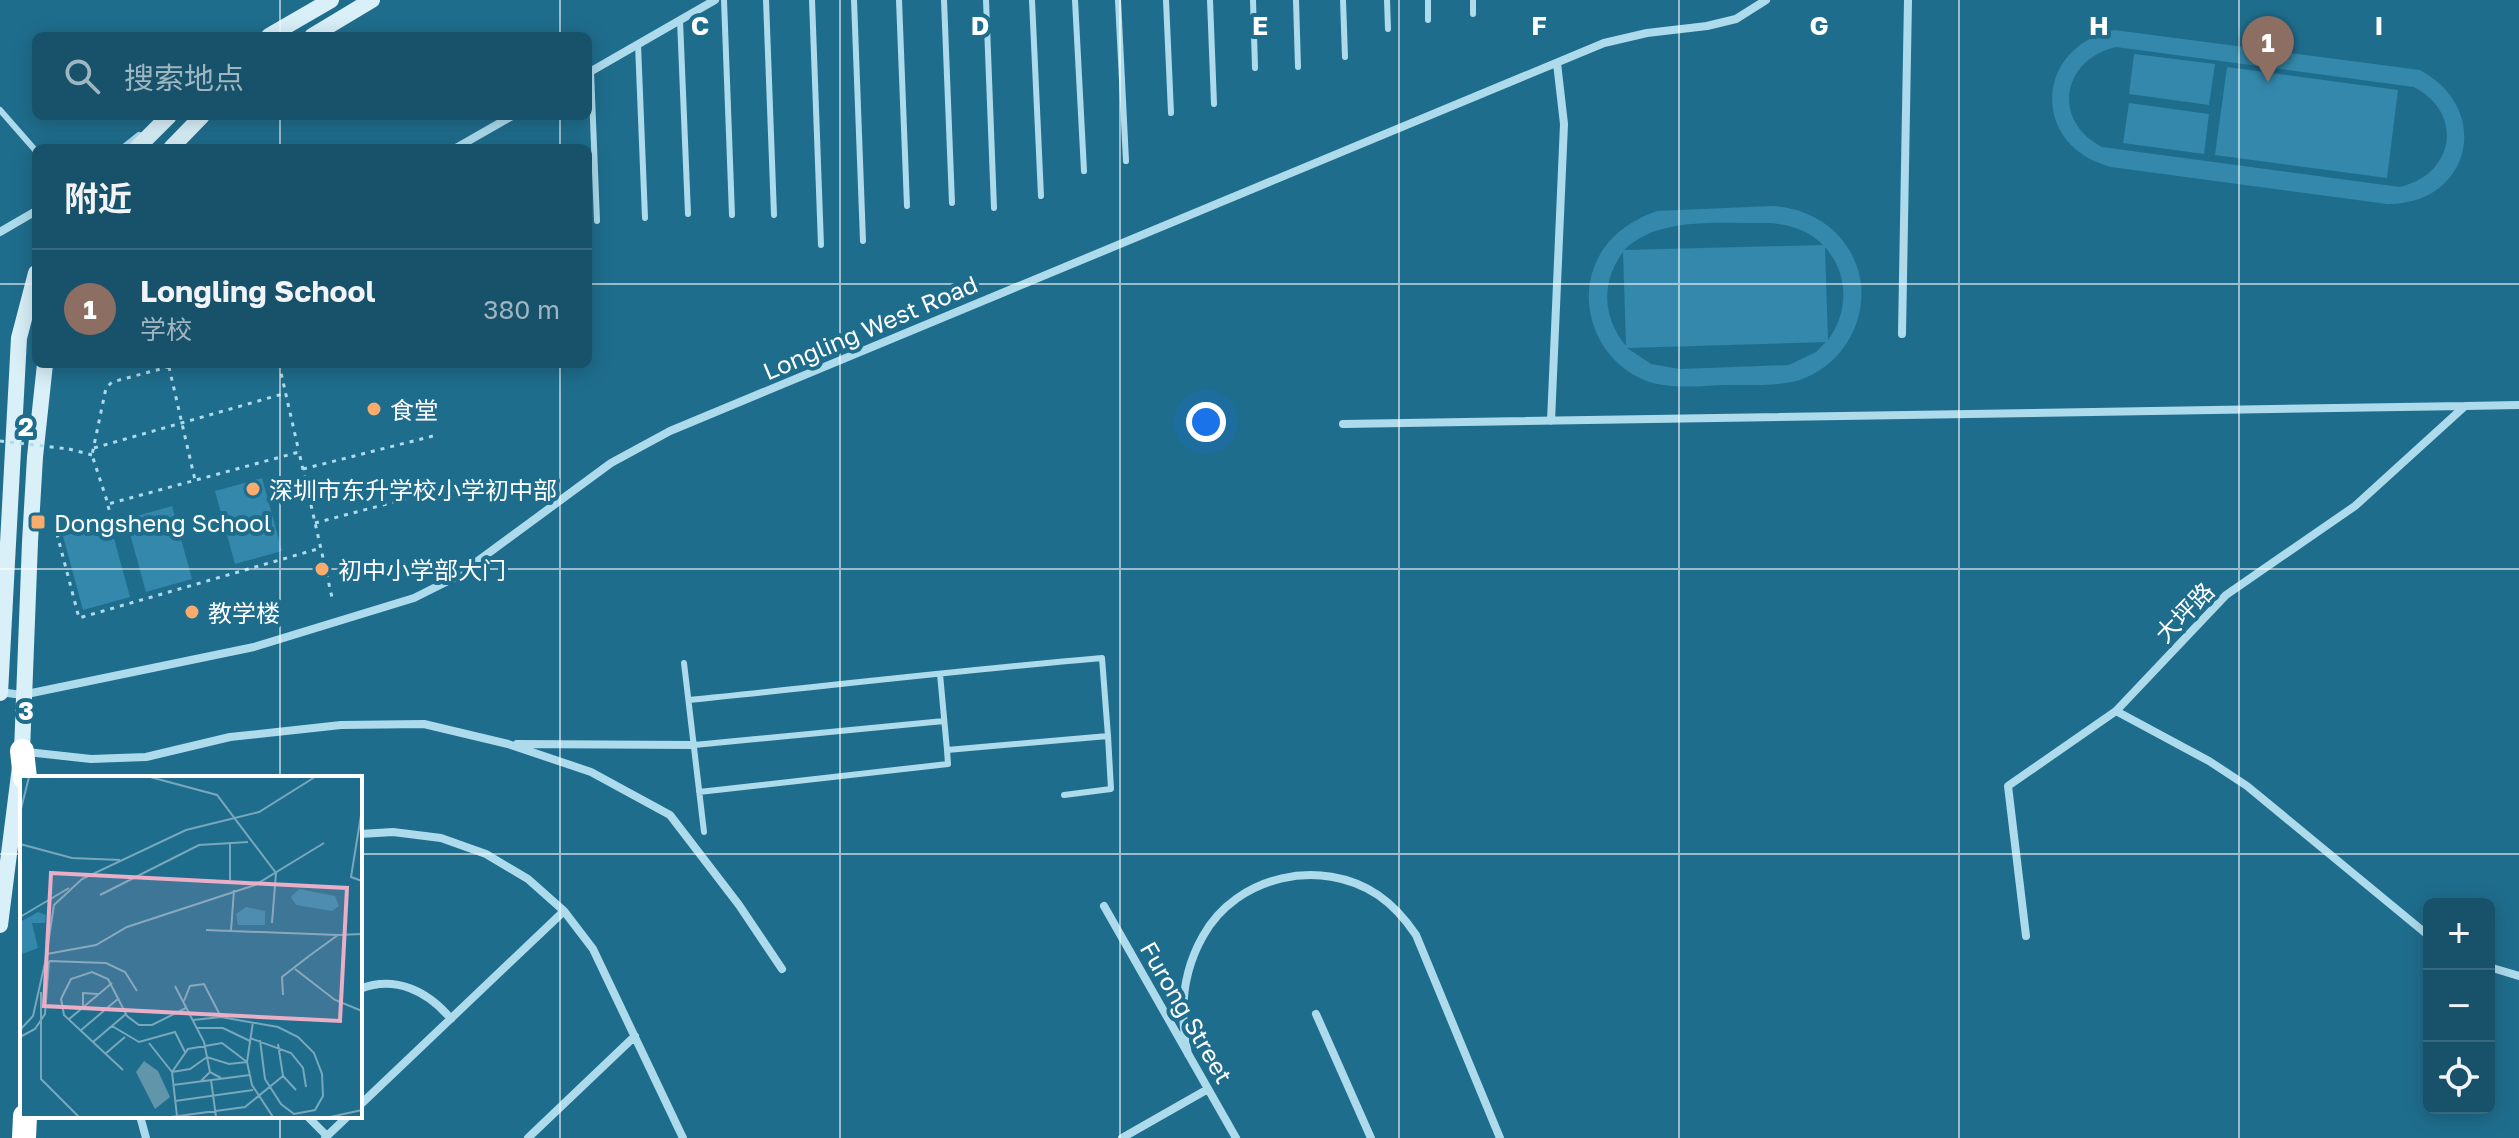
<!DOCTYPE html>
<html lang="zh">
<head>
<meta charset="utf-8">
<style>
	:root { --surface:#17526a; --page:#205870; --text:#f1f3f6; --muted:#9eb6c1; --line:#36697e; --accent:#faac6d }
	body { margin:0; font-family:"Golos Text","Noto Sans SC",sans-serif; background:var(--page); color:var(--text) }
	.controls { position:absolute; right:24px; bottom:24px; display:grid; overflow:hidden; border-radius:12px; box-shadow:0 4px 20px #0003 }
	.controls button { width:72px; height:72px; display:grid; place-items:center; padding:0; border:0; border-bottom:2px solid var(--line); background:var(--surface); color:var(--text); font:40px sans-serif }
	.you { position:absolute; left:1206px; top:422px; width:28px; height:28px; margin:-20px; border:6px solid #fff; border-radius:50%; background:#1a73e8; box-shadow:0 0 0 12px #1a73e833 }
	.badge { display:grid; place-items:center; width:52px; height:52px; border-radius:50%; background:var(--accent); color:#fff; font-size:26px; font-weight:700 }
	.pin { position:absolute; translate:-50% -66px; filter:drop-shadow(0 2px 4px #0008) }
	.pin::after { content:''; position:absolute; top:42px; width:28px; height:24px; background:inherit; clip-path:polygon(0 0,100% 0,50% 100%) }
	.list { margin:0; padding:0; list-style:none }
	h2 { display:flex; justify-content:space-between; align-items:center; height:104px; margin:0; padding:0 32px; font-size:34px }
	h2 small { font-size:26px; font-weight:400; color:var(--muted) }
	.list li { display:grid; grid-template-columns:52px 1fr auto; gap:24px; align-items:center; box-sizing:border-box; height:120px; padding:0 32px; border-top:2px solid var(--line) }
	.list b { display:block; font-size:30px; white-space:nowrap }
	.list p { margin:0; font-size:26px; white-space:nowrap; color:var(--muted) }
	.list em { font-size:26px; font-style:normal; color:var(--muted) }
	.icon { flex:none; width:44px; height:44px; fill:none; stroke:currentColor; stroke-width:2; stroke-linecap:round; stroke-linejoin:round }
	.map { position:relative; flex:none; width:2519px; height:1138px; overflow:hidden }
	.search { position:absolute; background:var(--surface); box-shadow:0 4px 20px #0003; left:32px; top:32px; width:560px; height:88px; display:flex; align-items:center; gap:20px; box-sizing:border-box; padding:0 28px; border-radius:12px; color:var(--muted); font-size:30px }
	.panel { position:absolute; background:var(--surface); box-shadow:0 4px 20px #0003; left:32px; top:144px; width:560px; height:224px; border-radius:12px }
	.map>svg:first-child { display:block }
</style>
</head>
<body>
<div class="map">
<svg width="2519" height="1138" viewBox="0 0 2519 1138">
	<rect width="100%" height="100%" fill="#1f6d8d"/>
	<!-- green -->
	<path fill="#3388ab" fill-rule="evenodd" d="M 2114,30 L 2420,70 C 2494,110 2470,205 2387,204 L 2111,167 C 2031,147 2033,48 2114,30 ZM 2116,47 L 2414,87 C 2464,113 2455,174 2400,187 L 2102,147 C 2052,121 2061,60 2116,47 Z
		M 2134,54 L 2215,64 L 2209,105 L 2129,94 Z
		M 2227,67 L 2398,90 L 2387,178 L 2215,155 Z
		M 2129,103 L 2209,114 L 2204,154 L 2123,143 Z
		M 1771,206 C 1808,208 1842,227 1856,264 C 1875,313 1843,371 1792,382 C 1770,386 1746,385 1724,385 C 1705,386 1683,388 1663,385 C 1615,378 1582,330 1590,282 C 1597,245 1623,223 1657,211 ZM 1770,223 C 1791,225 1808,230 1823,245 L 1624,250 C 1659,215 1724,224 1770,223 ZM 1825,247 C 1849,274 1849,311 1828,340 ZM 1623,252 L 1626,345 L 1626,346 C 1602,317 1601,282 1623,252 ZM 1826,342 L 1816,352 L 1789,365 L 1680,369 L 1651,364 L 1627,348 Z
		M 262,478 L 282,551 L 235,564 L 215,491 Z
		M 172,506 L 192,579 L 146,592 L 126,519 Z
		M 110,524 L 130,597 L 83,610 L 63,536 Z"/>
	<g fill="none" stroke-linecap="round" stroke-linejoin="round">
		<!-- path -->
		<path stroke="#addbec" stroke-width="3" stroke-dasharray="4 6" stroke-linecap="butt" d="M 179,364 L 112,382 L 106,388 L 92,455 L 108,504 L 299,452 L 333,602
			M 279,364 L 299,452
			M 169,367 L 195,480
			M 94,448 L 286,393
			M 69,449 L 92,455
			M 303,469 L 433,436
			M 108,506 L 112,519 L 57,534 L 79,618 L 321,548
			M 315,523 L 428,493"/>
		<!-- service -->
		<path stroke="#addbec" stroke-width="6" d="M 724,0 L 732,215
			M 766,0 L 774,215
			M 812,0 L 821,245
			M 854,0 L 863,241
			M 899,0 L 907,206
			M 944,0 L 952,203
			M 986,0 L 994,208
			M 1032,0 L 1041,196
			M 1075,0 L 1084,171
			M 1118,0 L 1126,161
			M 1166,0 L 1171,113
			M 1210,0 L 1214,104
			M 1253,0 L 1255,68
			M 1296,0 L 1298,67
			M 1343,0 L 1345,57
			M 1387,0 L 1388,29
			M 1428,0 L 1428,20
			M 1473,0 L 1473,14
			M 680,20 L 688,214
			M 638,44 L 645,218
			M 591,71 L 597,221
			M 0,110 L 36,151
			M 684,663 L 704,832
			M 689,700 C 827,686 964,670 1102,658 L 1108,736 L 947,750 L 940,674
			M 694,745 L 944,721
			M 699,792 L 948,764 L 947,750
			M 1064,795 L 1111,789 L 1108,736"/>
		<!-- minor -->
		<path stroke="#addbec" stroke-width="8" d="M 588,73 L 715,0
			M 124,148 L 139,136
			M 456,148 L 512,116
			M 0,232 L 36,211
			M 1902,334 L 1908,0
			M 1551,421 L 1564,124 L 1557,63
			M 1343,424 L 2465,406
			M 0,692 L 22,695 L 254,647 L 414,598 L 456,577 L 611,463 L 670,431 L 1604,43 L 1647,33 L 1707,26 L 1736,19 L 1766,0
			M 2116,711 L 2209,761 L 2247,786 L 2429,936
			M 517,744 L 694,745
			M 27,752 L 91,759 L 146,757 L 230,737 L 341,725 L 424,724 L 508,744 L 591,772 L 670,815 L 739,905 L 782,969
			M 360,834 L 393,832 L 441,838 L 486,854 L 528,879 L 564,911 L 593,949 L 683,1138
			M 1104,906 L 1236,1138
			M 2026,936 L 2008,786 L 2116,711 L 2226,595 L 2355,506 L 2465,406 L 2519,405
			M 2489,967 L 2519,976
			M 360,989 C 395,975 428,991 451,1019
			M 1316,1014 L 1371,1138
			M 1188,1054 C 1179,1013 1182,973 1203,936 C 1237,875 1321,857 1378,895 C 1394,906 1406,920 1416,935 L 1500,1138
			M 360,1105 L 564,911
			M 140,1116 L 146,1138
			M 307,1116 L 327,1136
			M 325,1138 L 348,1116
			M 528,1138 L 635,1036
			M 1122,1138 L 1208,1089"/>
		<!-- secondary -->
		<path stroke="#d9f0f9" stroke-width="16" d="M 269,36 L 331,0
			M 312,36 L 372,0
			M 137,148 L 169,116
			M 171,148 L 202,116
			M 0,693 L 19,338 L 36,273
			M 0,925 L 22,751 L 30,542 L 35,457 L 45,364"/>
		<!-- motorway -->
		<path stroke="#fff" stroke-width="24" d="M 22,751 L 25,778
			M 24,1138 L 25,1116"/>
		<!-- path-bridge -->
		<path stroke="#addbec" stroke-width="3" stroke-dasharray="4 6" stroke-linecap="butt" d="M 0,441 L 69,449"/>
	</g>
	<!-- grid -->
	<path fill="none" stroke="#fff" stroke-width="2" stroke-opacity="0.55" d="M 280,0 L 280,36M 560,0 L 560,36M 840,0 L 840,1138M 1120,0 L 1120,1138M 1399,0 L 1399,1138M 1679,0 L 1679,1138M 1959,0 L 1959,1138M 2239,0 L 2239,1138M 280,116 L 280,148M 560,116 L 560,148M 0,284 L 36,284M 588,284 L 2519,284M 280,364 L 280,778M 560,364 L 560,1138M 0,569 L 2519,569M 0,854 L 22,854M 360,854 L 2519,854M 280,1116 L 280,1138"/>
	<!-- markers -->
	<g fill="#faac6d" stroke="#1f6d8d" stroke-width="3">
		<circle cx="374" cy="409" r="8"/>
		<circle cx="253" cy="489" r="8"/>
		<rect x="30" y="514" width="16" height="16" rx="4"/>
		<circle cx="322" cy="569" r="8"/>
		<circle cx="192" cy="612" r="8"/>
	</g>
	<g text-anchor="middle" dominant-baseline="central" stroke-width="8" stroke-linejoin="round" paint-order="stroke">
		<!-- street labels -->
		<g font-size="24" fill="#fff" stroke="#1f6d8d">
			<text transform="translate(870 327) rotate(-23)">Longling West Road</text>
			<text transform="translate(2184 612) rotate(-46)">大坪路</text>
			<text transform="translate(1187 1012) rotate(60)">Furong Street</text>
		</g>
		<!-- poi labels -->
		<g font-size="24" fill="#fff" stroke="#1f6d8d" text-anchor="start">
			<text x="390" y="409">食堂</text>
			<text x="269" y="489">深圳市东升学校小学初中部</text>
			<text x="54" y="522">Dongsheng School</text>
			<text x="338" y="569">初中小学部大门</text>
			<text x="208" y="612">教学楼</text>
		</g>
	</g>
	<!-- overview -->
	<g transform="translate(20 776)">
		<rect width="342" height="342" fill="#1f6d8d"/>
		<path d="M 279,113 L 315,120 L 319,130 L 312,135 L 276,129 L 271,121 ZM 226,131 L 245,135 L 245,149 L 218,149 L 216,138 ZM 18,136 L 26,139 L 25,147 L 12,147 L 18,172 L 2,178 L 0,146 Z" fill="#3388ab"/>
		<path d="M 124,285 L 138,295 L 150,321 L 135,333 L 116,296 Z" fill="#6195aa"/>
		<path fill="none" stroke="#79a7bb" stroke-width="2" d="M 130,1 L 197,19 L 256,97M 342,33 L 331,101 L 342,105M 0,37 L 9,1M 0,68 L 52,82 L 100,84M 210,104 L 210,67M 80,119 L 179,69 L 228,66M 0,141 L 49,112M 252,147 L 256,97M 186,154 L 318,159M 211,155 L 214,114M 27,178 L 76,169 L 107,151 L 235,109 L 304,67M 26,181 L 34,129 L 62,103 L 166,54 L 239,36 L 295,1M 29,185 L 86,187 L 105,196 L 117,215M 275,193 L 315,224 L 342,235M 155,210 L 184,266 L 190,296M 21,216 L 21,303 L 59,341M 263,219 L 262,201 L 289,180 L 318,159 L 342,158M 164,225 L 170,210 L 184,208 L 201,241M 63,232 L 63,217 L 78,218M 48,244 L 92,207M 173,244 L 201,241 L 258,251 L 278,261 L 294,277 L 302,298 L 303,320 L 295,334 L 274,338 L 261,328 L 245,303 L 240,264M 233,246 L 227,286 L 232,309 L 253,341M 92,250 L 119,266 L 155,256 L 165,276M 177,252 L 203,252 L 230,265M 0,254 L 13,240 L 27,178M 60,255 L 99,222M 0,261 L 15,253 L 25,238 L 29,185M 230,262 L 271,277 L 283,292 L 286,311M 73,266 L 106,238M 129,267 L 152,296M 258,268 L 263,300 L 276,314M 85,278 L 105,261M 103,294 L 44,239 L 41,223 L 51,203 L 72,196 L 88,203 L 107,240 L 119,249 L 132,249 L 166,232M 152,296 L 170,293 L 187,281 L 209,288 L 227,286M 191,304 L 196,341M 181,305 L 190,296 L 201,302M 153,309 L 230,299M 155,325 L 233,314M 157,340 L 152,296 L 168,273 L 202,267 L 227,286M 151,341 L 225,331 L 263,300M 310,341 L 342,334"/>
		<path fill="#eaaec6" fill-opacity="0.15" stroke="#eaaec6" stroke-width="4" d="M 31,97 L 327,112 L 320,245 L 24,230 Z"/>
		<rect width="342" height="342" fill="none" stroke="#fff" stroke-width="4"/>
	</g>
	<g font-size="26" text-anchor="middle" font-weight="bold" fill="#fff" stroke="#1f6d8d" stroke-width="8" stroke-linejoin="round" paint-order="stroke">
		<text x="700" y="35">C</text>
		<text x="980" y="35">D</text>
		<text x="1260" y="35">E</text>
		<text x="1539" y="35">F</text>
		<text x="1819" y="35">G</text>
		<text x="2099" y="35">H</text>
		<text x="2379" y="35">I</text>
		<text x="26" y="436">2</text>
		<text x="26" y="720">3</text>
	</g>
</svg>
<div class="controls">
<button>+</button>
<button>−</button>
<button><svg class="icon" aria-label="locate" viewBox="0 0 24 24"><circle cx="12" cy="12" r="6"/><path d="M12 2v4M12 18v4M2 12h4M18 12h4"/></svg></button>
</div>
<div class="you"></div>
<div class="pin badge" style="left:2268px;top:82px;background:#8d6e63">1</div>
<div class="search"><svg class="icon" aria-label="search" viewBox="0 0 24 24"><circle cx="10" cy="10" r="6"/><path d="M15 15l6 6"/></svg>搜索地点</div>
<section class="panel">
<h2>附近<small></small></h2>
<ul class="list">
<li><span class="badge" style="background:#8d6e63">1</span><div><b>Longling School</b><p>学校</p></div><em>380 m</em></li>
</ul>
</section>
</div>
</body>
</html>
